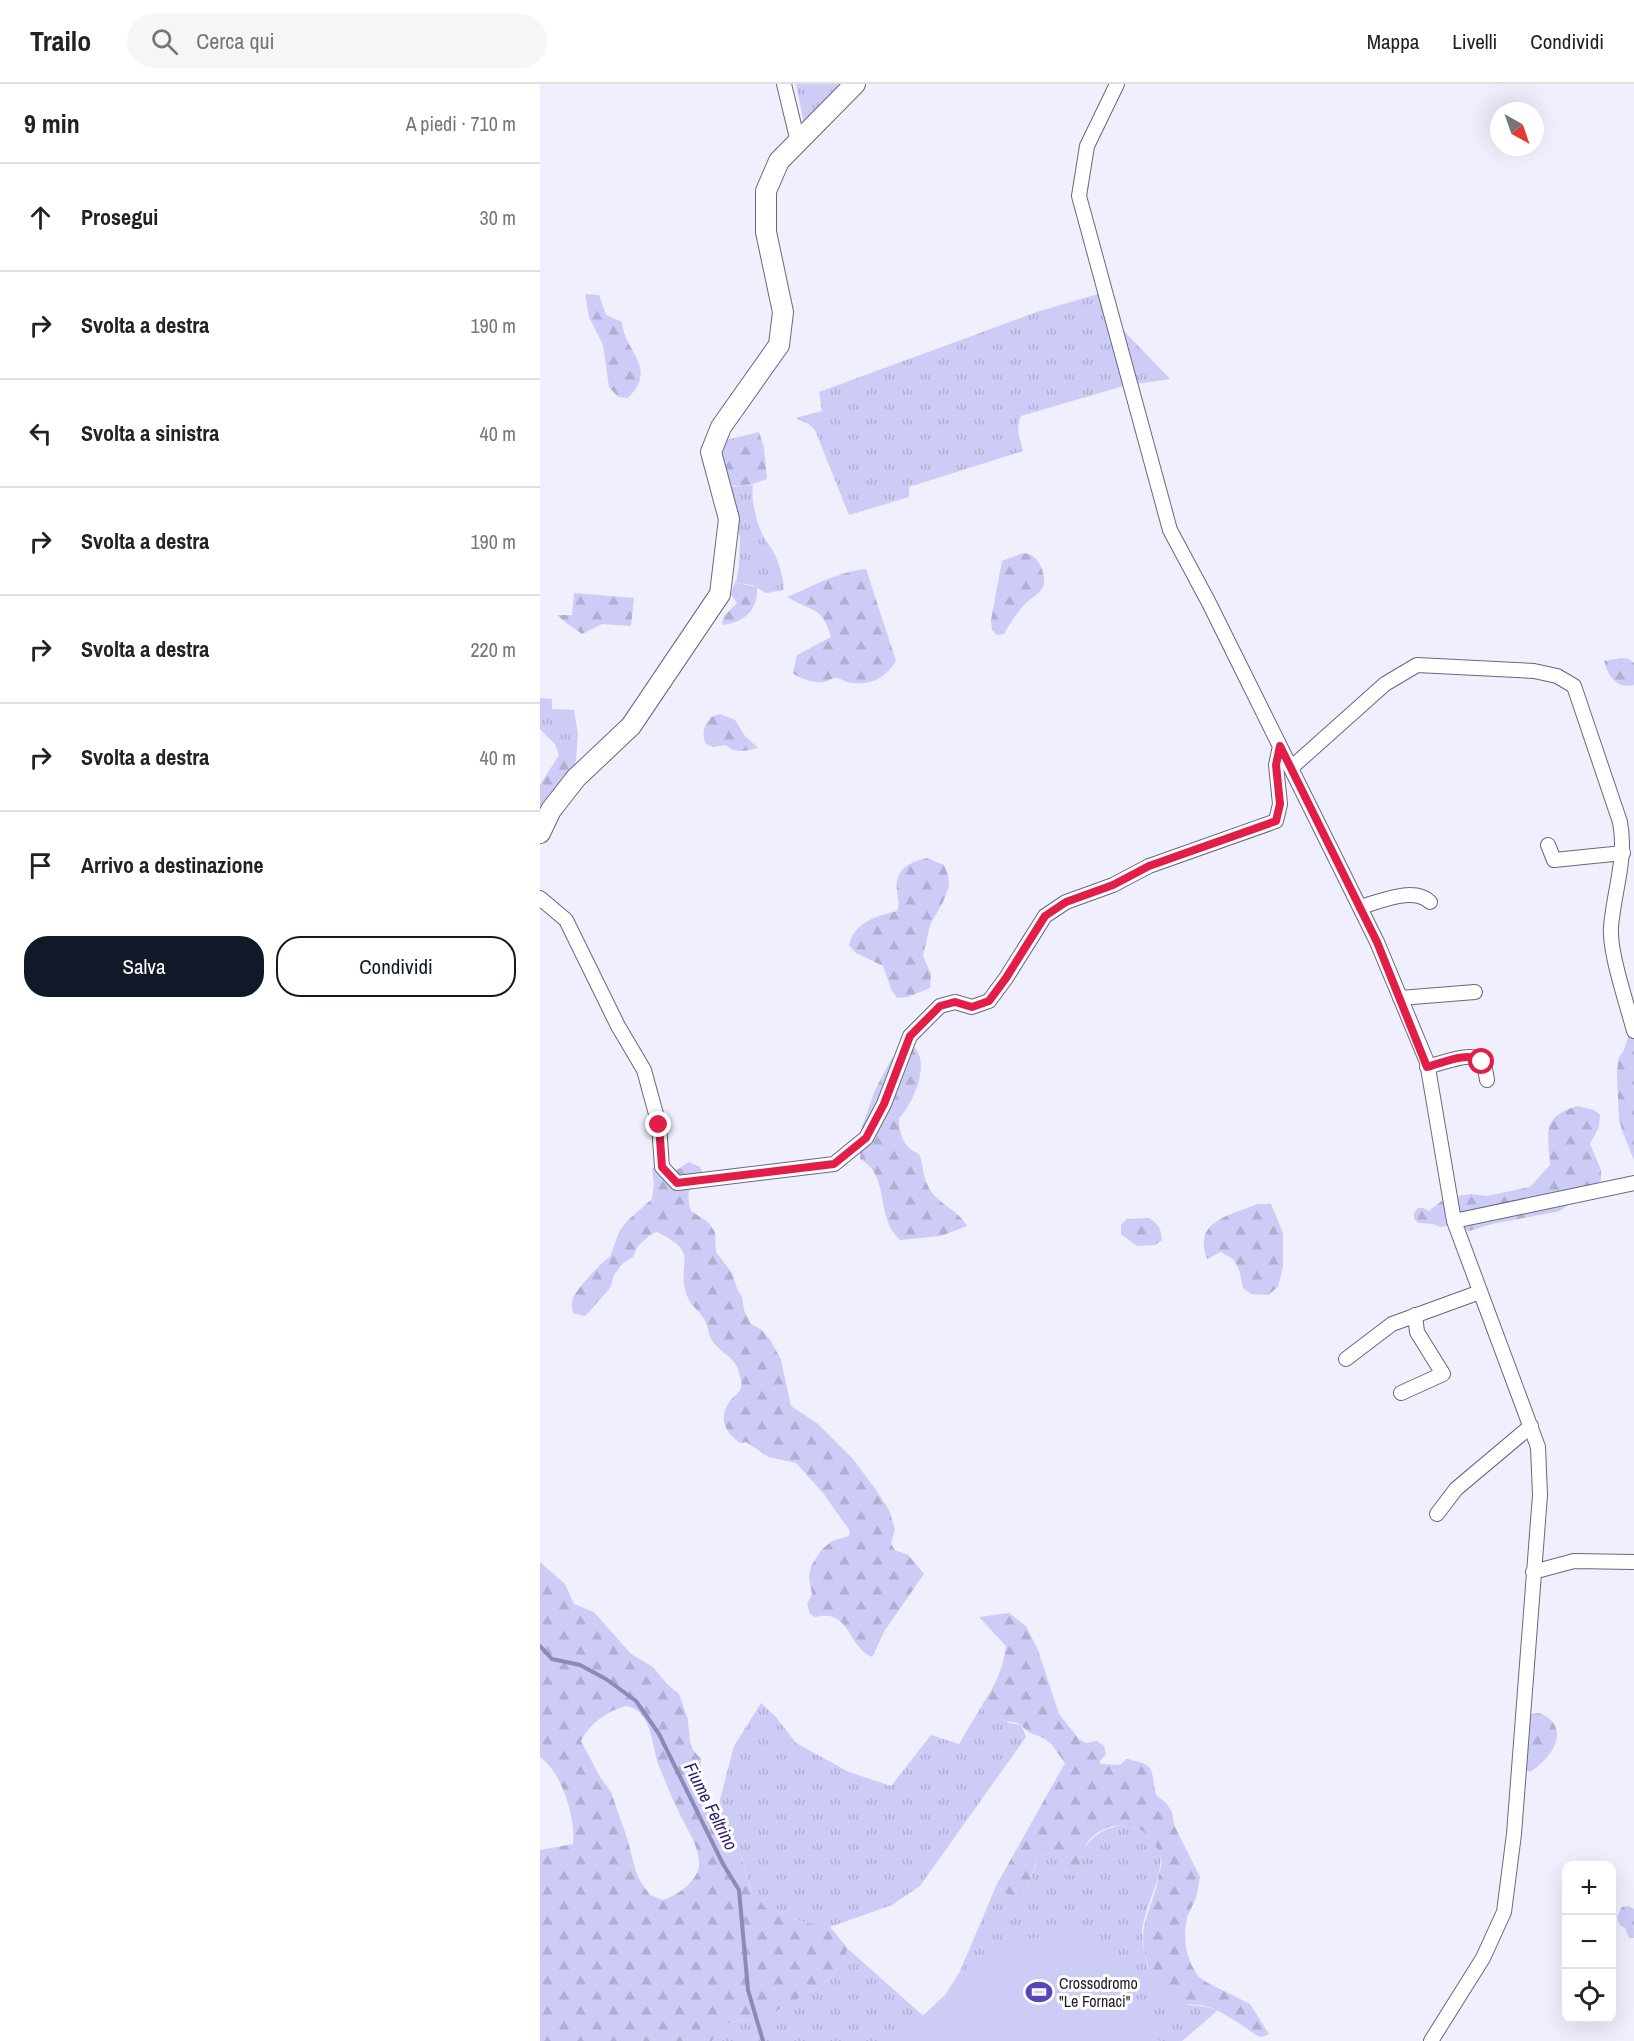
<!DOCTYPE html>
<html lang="it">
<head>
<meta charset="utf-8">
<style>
	:root { --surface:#fff; --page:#f6f6f6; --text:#222; --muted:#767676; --line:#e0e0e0; --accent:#111827 }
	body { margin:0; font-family:"Archivo Narrow",sans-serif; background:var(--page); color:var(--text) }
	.controls { position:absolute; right:18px; bottom:18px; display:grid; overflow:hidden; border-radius:12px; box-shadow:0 6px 24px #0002 }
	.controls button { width:54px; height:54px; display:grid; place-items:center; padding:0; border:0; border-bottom:2px solid var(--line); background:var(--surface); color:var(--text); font:30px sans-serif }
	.compass { position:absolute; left:950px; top:18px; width:54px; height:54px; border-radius:50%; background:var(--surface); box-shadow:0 6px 24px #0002; rotate:140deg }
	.stop { position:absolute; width:18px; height:18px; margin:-14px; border:4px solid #e11d48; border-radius:50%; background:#fff }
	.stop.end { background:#e11d48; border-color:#fff; box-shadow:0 2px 6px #0008 }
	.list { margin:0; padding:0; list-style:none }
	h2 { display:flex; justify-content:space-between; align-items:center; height:78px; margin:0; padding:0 24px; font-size:26px }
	h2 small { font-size:20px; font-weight:400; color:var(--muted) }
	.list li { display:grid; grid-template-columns:39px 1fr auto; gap:18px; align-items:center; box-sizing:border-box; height:108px; padding:0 24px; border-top:2px solid var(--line) }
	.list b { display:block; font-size:22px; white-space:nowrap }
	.list em { font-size:20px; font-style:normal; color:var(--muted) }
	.actions { display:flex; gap:12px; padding:18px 24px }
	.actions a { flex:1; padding:14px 0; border:2px solid var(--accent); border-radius:24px; text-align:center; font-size:21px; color:var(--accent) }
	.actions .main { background:var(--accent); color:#fff }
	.icon { flex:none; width:33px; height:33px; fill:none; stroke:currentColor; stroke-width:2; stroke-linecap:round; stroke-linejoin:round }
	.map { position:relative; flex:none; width:1094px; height:1957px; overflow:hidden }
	header { display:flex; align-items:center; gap:36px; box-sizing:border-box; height:84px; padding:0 30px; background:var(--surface); border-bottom:2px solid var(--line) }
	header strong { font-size:28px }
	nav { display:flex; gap:33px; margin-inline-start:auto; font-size:21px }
	.search { width:420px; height:54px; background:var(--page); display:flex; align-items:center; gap:15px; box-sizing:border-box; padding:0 21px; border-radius:33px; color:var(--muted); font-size:22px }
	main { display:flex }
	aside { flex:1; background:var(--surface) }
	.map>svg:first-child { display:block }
</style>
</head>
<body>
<header>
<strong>Trailo</strong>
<div class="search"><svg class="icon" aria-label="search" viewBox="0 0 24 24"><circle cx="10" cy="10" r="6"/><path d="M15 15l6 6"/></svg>Cerca qui</div>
<nav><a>Mappa</a><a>Livelli</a><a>Condividi</a></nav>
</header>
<main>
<aside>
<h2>9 min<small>A piedi · 710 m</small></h2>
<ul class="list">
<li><svg class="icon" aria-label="ahead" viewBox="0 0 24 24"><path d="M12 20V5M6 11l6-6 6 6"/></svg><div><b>Prosegui</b></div><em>30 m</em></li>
<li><svg class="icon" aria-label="right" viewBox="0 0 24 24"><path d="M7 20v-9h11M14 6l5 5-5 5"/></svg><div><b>Svolta a destra</b></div><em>190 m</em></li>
<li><svg class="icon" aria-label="left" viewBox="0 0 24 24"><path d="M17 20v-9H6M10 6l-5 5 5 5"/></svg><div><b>Svolta a sinistra</b></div><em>40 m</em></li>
<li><svg class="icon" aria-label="right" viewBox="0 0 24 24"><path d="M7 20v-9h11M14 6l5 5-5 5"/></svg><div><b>Svolta a destra</b></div><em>190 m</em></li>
<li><svg class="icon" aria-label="right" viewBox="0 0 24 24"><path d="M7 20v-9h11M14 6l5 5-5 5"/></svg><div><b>Svolta a destra</b></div><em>220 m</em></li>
<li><svg class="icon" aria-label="right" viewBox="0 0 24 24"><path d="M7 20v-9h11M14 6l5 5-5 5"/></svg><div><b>Svolta a destra</b></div><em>40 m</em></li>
<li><svg class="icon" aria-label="arrive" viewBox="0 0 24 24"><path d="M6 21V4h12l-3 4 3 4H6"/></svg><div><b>Arrivo a destinazione</b></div></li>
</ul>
<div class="actions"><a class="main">Salva</a><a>Condividi</a></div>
</aside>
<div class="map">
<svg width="1094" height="1957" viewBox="0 0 1094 1957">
	<defs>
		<pattern id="grass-tufts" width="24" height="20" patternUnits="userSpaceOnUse" patternTransform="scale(1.5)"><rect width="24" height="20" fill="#cdccf6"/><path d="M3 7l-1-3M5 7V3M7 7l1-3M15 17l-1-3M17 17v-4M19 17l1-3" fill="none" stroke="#b0afd3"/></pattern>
		<pattern id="forest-firs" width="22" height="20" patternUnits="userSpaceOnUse" patternTransform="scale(1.5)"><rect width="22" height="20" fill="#cdccf6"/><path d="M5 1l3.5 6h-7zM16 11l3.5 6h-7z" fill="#b0afd3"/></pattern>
	</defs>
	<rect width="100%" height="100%" fill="#efeffd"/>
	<!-- grass -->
	<path fill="url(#grass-tufts)" d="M 256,0 L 310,0 L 264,40 Z
		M 561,209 L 587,301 L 481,332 C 475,344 480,355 483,367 L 369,403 L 369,413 L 309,431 L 275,346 L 269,340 L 255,334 L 282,327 L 279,308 L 497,228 Z
		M 582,245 L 630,295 L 596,300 Z
		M 187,399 L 195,403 L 213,401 C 210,415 218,445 226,457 C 228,461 230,461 232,465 C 239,478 243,492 244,506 L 226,509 L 212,501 L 196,499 L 199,481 L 200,454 Z
		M 0,614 L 12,615 L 12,625 L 34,626 L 38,650 L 36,676 C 32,671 26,669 19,671 L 15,660 L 0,645 Z
		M 447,1613 C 450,1616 452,1617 454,1620 C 458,1625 458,1633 465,1637 C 478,1644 480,1634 486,1653 L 380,1802 L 352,1821 L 290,1843 L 262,1838 L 224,1823 L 212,1809 L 201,1771 L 176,1731 L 194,1662 L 221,1619 L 235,1632 L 256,1659 L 309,1688 L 351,1702 L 391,1651 L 419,1660 Z
		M 586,1740 C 646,1761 611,1800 603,1841 C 601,1852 603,1862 605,1873 C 607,1880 609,1890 613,1894 C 619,1900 639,1918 646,1920 C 658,1923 667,1921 677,1927 L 642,1957 L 602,1957 L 398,1923 L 420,1887 L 457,1800 L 462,1807 L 487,1802 L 499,1774 L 508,1768 L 521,1774 L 527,1791 C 546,1762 549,1747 586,1740 Z
		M 308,1865 L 389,1937 L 364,1957 L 172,1957 L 183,1942 L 194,1937 L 224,1934 L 284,1900 L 300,1882 Z"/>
	<!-- forest -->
	<path fill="url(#forest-firs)" fill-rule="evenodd" d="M 45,210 L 59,211 L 66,231 L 82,238 C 84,269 119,282 88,314 L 78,313 L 69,303 L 63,261 L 49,233 Z
		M 219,348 L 224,364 L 227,395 C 213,400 201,406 187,399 L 178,368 L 182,357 Z
		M 483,469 C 492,470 497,474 501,483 C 511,508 496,508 483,522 C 476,530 469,541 464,550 L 457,551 L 452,546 L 451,536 L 462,477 Z
		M 326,485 L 356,577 C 345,595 328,603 307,598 C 304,597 301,595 298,594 C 293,593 289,597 284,598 C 274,599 260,595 253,589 L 257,571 L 291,553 C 282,521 271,528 247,513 C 273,502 298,488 326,485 Z
		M 196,496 L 196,499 L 217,503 C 218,526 206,537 184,541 L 182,539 L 184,532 L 197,519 L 191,510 Z
		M 34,509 L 94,514 L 91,542 L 62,540 L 42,550 C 33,543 25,539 17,531 L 32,531 Z
		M 1081,574 L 1089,575 L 1094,579 L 1094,601 C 1076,605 1069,593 1064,577 Z
		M 180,630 L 195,636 L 205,652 L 218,664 C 204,667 198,670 185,661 L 173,663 L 166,660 C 161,649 164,642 171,633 Z
		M 24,669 L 33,672 L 36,676 L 33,688 L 0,736 L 0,701 L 19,671 Z
		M 387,774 L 404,781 L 408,791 L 409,803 L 403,818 L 390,841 L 383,872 L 391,890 L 390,904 L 368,913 L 357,914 L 352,907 L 343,882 L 316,869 L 309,861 C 315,837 337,832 357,827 C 360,818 358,816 357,807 C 354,786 369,778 387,774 Z
		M 1094,940 L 1094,1076 L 1083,1049 L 1079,1035 L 1077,992 L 1078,975 L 1084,966 L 1089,949 Z
		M 372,961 C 392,976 374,1019 359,1034 C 359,1050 363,1063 379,1070 C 383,1080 383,1092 388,1102 C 396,1120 418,1125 427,1142 L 401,1152 L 360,1156 C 354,1149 349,1144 347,1135 C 340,1114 343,1087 320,1075 L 322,1043 L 335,1006 L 352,974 L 362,964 Z
		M 1038,1022 L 1054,1026 L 1060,1031 L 1059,1043 L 1050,1060 L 1061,1086 L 1061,1097 L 1032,1115 L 1026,1123 L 1020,1127 L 952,1140 L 929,1147 L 911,1140 L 901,1143 L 893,1140 L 879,1139 L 874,1135 L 874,1129 L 878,1124 L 883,1124 L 889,1127 L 905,1114 L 931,1110 L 947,1112 L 990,1103 L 1010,1081 C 1008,1047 1001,1033 1038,1022 Z
		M 149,1078 L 160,1083 L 162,1087 C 150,1103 145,1107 151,1127 L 168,1138 L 175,1148 L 176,1168 L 192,1189 L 198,1207 L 202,1213 L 204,1226 L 211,1240 L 222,1246 L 231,1257 L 241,1276 L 251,1322 L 278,1340 L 313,1375 L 336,1406 L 349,1426 L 355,1445 L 351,1460 L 355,1466 L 368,1471 L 384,1490 L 345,1546 L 332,1573 C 307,1562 310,1524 275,1533 L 270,1530 L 267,1520 L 272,1510 L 269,1493 L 271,1482 L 282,1465 L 292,1457 L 309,1452 L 310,1447 L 283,1409 L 256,1379 L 229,1373 L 206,1358 L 200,1359 C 184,1348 178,1333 190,1317 C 194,1312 200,1309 201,1303 C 202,1299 201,1296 200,1293 C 196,1272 186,1274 173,1258 C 168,1251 169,1244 165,1237 C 162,1229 153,1224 149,1216 C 132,1180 165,1171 117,1148 L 110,1151 L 98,1162 L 93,1173 L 82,1180 L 74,1191 L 70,1204 L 48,1229 L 45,1232 L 33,1229 C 32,1224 31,1218 33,1214 C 35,1207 63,1176 70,1173 L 79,1148 L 87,1137 L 112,1115 L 114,1100 L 112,1084 L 119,1082 L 132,1089 Z
		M 718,1120 L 731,1120 L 743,1149 L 743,1183 L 738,1203 L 728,1211 L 711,1210 L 703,1204 L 699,1186 L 694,1176 L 681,1168 L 667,1175 C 652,1136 692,1131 718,1120 Z
		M 609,1134 C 619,1140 621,1145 622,1156 L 615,1161 L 597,1162 L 581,1150 L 581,1141 L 587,1135 Z
		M 0,1478 L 25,1500 L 34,1520 L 54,1528 L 91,1570 L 113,1583 L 127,1600 L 139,1610 L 148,1636 L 150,1658 L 153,1666 L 161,1675 L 160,1709 L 169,1725 L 194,1749 L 212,1809 L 225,1823 L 262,1838 L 290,1843 L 308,1865 L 300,1882 L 284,1900 L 224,1934 L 194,1937 L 183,1942 L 172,1957 L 0,1957 L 0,1766 L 33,1760 C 36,1735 22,1688 0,1673 ZM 86,1622 C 113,1627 111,1661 119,1682 C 125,1696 130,1711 137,1724 C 144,1741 159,1760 159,1779 C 160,1796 137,1812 123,1816 L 110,1811 L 102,1800 L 96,1788 L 87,1754 L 71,1708 L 60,1693 L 41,1657 C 50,1639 67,1627 86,1622 Z
		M 469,1529 L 486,1542 L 498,1566 L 519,1630 L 539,1655 L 546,1659 L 557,1657 L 564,1662 L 566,1670 L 560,1677 L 560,1680 L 580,1681 L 586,1675 C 618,1681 610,1685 616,1711 L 626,1719 L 632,1728 L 634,1741 L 660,1793 L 656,1814 L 647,1833 L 645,1848 L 646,1865 L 651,1880 L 658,1892 L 666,1898 L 710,1920 L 729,1950 L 722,1953 L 716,1951 C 704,1942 681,1927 669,1923 C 661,1920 653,1921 646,1920 C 633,1917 619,1907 613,1896 C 610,1891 609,1885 607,1879 C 596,1842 611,1829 618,1795 C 619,1789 622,1783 621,1777 C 615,1741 577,1730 551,1754 C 540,1764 544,1780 535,1790 L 527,1791 L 521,1774 L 508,1768 C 505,1770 502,1771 500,1774 C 490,1785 491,1811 472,1811 C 465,1811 461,1806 457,1800 L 525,1679 L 512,1661 L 504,1654 L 490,1649 L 478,1639 L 465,1637 L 460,1633 L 454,1620 L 447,1613 C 457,1598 464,1580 466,1562 L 439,1533 Z
		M 999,1629 C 1034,1643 1011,1675 990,1688 L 985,1685 L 987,1631 Z
		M 1088,1822 L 1094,1825 L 1094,1854 L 1089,1854 L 1085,1844 L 1080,1841 L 1077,1833 L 1082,1823 Z"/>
	<!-- pitch -->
	<path fill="#cdccf6" d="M 554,1847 L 620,1957 L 356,1957 L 461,1858 Z"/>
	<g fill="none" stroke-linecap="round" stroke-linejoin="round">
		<!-- stream -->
		<path stroke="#8c8ab8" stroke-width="4" d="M 0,1562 L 12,1575 L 40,1581 L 66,1595 L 96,1617 L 119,1650 L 183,1780 L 199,1806 L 208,1906 L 223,1957"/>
		<!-- street casing -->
		<g stroke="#68687c" stroke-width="16">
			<path id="street" d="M 244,0 L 258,58
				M 577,0 L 547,62 L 539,112 L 630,446 L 669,519 L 837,858 L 887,978 L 914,1137 L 998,1363 L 1000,1411 L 974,1750 L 964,1828 L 943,1874 L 891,1957
				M 751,684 L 845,600 L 877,581 L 994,587 L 1017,592 L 1034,602 L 1080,738 C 1087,775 1074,806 1071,843 C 1069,868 1087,920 1094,947
				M 1008,761 L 1014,776 L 1083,769
				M 0,814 L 26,836 L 78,942 L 104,986 L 119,1041 L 122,1083 L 137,1099 L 294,1080 L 326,1054 L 344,1020 L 370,952 L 400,922 L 415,918 L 432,923 L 449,917 L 466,894 L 505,832 L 526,818 L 573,801 L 609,782 L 736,737 L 740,720 L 736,681 L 740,662
				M 820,823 C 840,818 873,802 890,818
				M 860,914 L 935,908
				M 887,983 C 899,980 934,966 942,977 C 945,982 946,990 947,996
				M 914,1137 L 1094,1099
				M 806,1275 L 852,1240 L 940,1208
				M 861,1309 L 903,1290 L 877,1248 L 875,1231
				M 897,1430 L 916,1405 L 991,1342
				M 993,1488 L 1034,1477 L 1093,1478"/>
		</g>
		<!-- secondary casing -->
		<g stroke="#68687c" stroke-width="22">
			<path id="secondary" d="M 0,749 L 11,726 L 36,694 L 91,642 L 180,510 L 189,435 L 171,368 L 181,343 L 239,261 L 243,228 L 226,148 L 226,107 L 239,77 L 315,0"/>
		</g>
		<!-- street -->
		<use href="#street" stroke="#fff" stroke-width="14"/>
		<!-- secondary -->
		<use href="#secondary" stroke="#fff" stroke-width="20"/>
	</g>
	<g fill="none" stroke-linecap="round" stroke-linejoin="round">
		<!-- route -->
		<path stroke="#e11d48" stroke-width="8" d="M 119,1041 L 122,1083 L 137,1099 L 294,1080 L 326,1054 L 344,1020 L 370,952 L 400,922 L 415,918 L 432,923 L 449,917 L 466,894 L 505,832 L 526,818 L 573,801 L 609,782 L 736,737 L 740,720 L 736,681 L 740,662 L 837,858 L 887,983 C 902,979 930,966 942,978"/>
	</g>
	<!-- icons -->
	<defs>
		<g id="stadium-bare" transform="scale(2.07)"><path d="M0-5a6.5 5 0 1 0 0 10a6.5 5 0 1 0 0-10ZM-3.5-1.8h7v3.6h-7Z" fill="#5a43bb" stroke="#fff" stroke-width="2.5" paint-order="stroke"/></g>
	</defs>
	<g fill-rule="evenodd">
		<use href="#stadium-bare" x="499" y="1908"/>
	</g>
	<g text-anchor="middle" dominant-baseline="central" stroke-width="6" stroke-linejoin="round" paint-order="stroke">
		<!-- poi labels -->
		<g font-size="16" fill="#1e1e26" stroke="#fff" text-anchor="start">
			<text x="519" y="1899">Crossodromo<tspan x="519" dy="18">"Le Fornaci"</tspan></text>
		</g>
		<!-- water labels -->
		<g font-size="18" font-style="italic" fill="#311c74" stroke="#fff">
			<text transform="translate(171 1722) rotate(63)">Fiume Feltrino</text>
		</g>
	</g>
</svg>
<div class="controls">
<button>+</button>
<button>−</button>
<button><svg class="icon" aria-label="locate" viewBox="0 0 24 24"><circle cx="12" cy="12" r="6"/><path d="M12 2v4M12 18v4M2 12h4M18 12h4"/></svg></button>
</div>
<svg class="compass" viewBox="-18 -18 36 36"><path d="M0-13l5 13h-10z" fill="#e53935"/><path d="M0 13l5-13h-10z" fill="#767676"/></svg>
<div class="stop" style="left:942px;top:978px"></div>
<div class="stop end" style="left:119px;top:1041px"></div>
</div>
</main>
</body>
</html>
